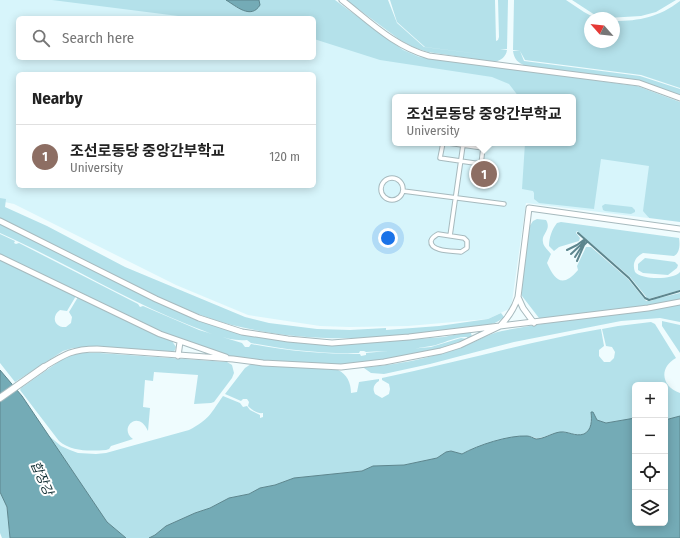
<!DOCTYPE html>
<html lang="en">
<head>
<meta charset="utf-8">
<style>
	:root { --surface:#fff; --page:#f6f6f6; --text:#222; --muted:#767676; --line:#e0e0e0; --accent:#d93025 }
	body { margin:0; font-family:"Fira Sans Condensed","Noto Sans KR",sans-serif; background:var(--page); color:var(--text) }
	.controls { position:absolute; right:12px; bottom:12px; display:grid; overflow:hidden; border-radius:6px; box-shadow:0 2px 10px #0003 }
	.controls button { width:36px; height:36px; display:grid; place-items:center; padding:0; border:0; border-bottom:1px solid var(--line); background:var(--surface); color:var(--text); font:20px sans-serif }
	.compass { position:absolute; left:584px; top:12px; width:36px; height:36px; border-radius:50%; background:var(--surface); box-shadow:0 2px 10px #0003; rotate:297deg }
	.you { position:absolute; left:388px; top:238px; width:14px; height:14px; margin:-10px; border:3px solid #fff; border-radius:50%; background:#1a73e8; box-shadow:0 0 0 6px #1a73e833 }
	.badge { display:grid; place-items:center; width:26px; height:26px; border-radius:50%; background:var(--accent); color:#fff; font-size:13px; font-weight:700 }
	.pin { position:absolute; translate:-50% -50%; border:2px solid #fff; box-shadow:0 1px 4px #0006 }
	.popup { position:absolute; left:392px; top:94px; width:184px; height:52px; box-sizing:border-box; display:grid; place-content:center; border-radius:6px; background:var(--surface); filter:drop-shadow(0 1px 3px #0005); font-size:13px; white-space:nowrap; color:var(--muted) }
	.popup b { font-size:15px; color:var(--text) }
	.popup::after { content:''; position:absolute; left:50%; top:100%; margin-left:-8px; border:8px solid transparent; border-top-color:var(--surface) }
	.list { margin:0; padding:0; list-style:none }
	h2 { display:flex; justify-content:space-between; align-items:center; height:52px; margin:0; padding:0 16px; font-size:17px }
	h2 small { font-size:13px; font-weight:400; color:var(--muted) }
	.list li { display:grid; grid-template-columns:26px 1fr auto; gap:12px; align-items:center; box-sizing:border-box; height:64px; padding:0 16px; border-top:1px solid var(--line) }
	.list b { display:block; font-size:15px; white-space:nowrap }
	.list p { margin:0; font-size:13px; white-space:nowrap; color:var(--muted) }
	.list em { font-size:13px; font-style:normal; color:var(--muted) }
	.icon { flex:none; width:22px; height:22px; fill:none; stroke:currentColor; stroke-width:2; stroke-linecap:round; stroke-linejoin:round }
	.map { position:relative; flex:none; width:680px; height:538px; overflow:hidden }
	.search { position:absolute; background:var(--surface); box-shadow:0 2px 10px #0003; left:16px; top:16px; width:300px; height:44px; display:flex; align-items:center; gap:10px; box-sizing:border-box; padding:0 14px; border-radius:6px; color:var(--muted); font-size:15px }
	.panel { position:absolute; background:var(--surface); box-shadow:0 2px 10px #0003; left:16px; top:72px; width:300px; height:116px; border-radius:6px }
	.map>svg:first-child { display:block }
</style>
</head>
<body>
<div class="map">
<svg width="680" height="538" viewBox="0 0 680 538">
	<rect width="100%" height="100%" fill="#effcfe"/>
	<!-- built -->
	<path fill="#d7f5fb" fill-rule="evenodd" d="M 0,0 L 275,0 L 412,52 L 545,73 L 542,97 L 395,97 L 395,143 L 536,143 L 655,163 L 648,218 L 526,203 L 512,302 L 509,309 L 488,319 L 408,326 L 349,327 L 320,326 L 248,315 L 176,285 L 14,204 L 0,201 ZM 18,18 L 314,18 L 314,58 L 18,58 ZM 18,74 L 314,74 L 314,186 L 18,186 Z"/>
	<!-- green -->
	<path fill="#b4e1ea" d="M 52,0 L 226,0 L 238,8 L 260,2 L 259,0 L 335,0 L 403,50 L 419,57 L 622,84 L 637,86 L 680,102 L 680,222 L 649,218 L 643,211 L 649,166 L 601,159 L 594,209 L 539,203 L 534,199 L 534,193 L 533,191 L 522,189 L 525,143 L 573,143 L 573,97 L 519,97 L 509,84 L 492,77 L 380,60 L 314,39 L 314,18 L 194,18 Z
		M 346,0 L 388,0 L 397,23 L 424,47 L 495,56 L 500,49 L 507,50 C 506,57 501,60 495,62 L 428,52 L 415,48 L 400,40 Z
		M 390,0 L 495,0 L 496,41 L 498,40 L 499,37 L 498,0 L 508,0 L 507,49 L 500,49 L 495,56 L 425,47 L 397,22 Z
		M 514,0 L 566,0 L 584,12 L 595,18 L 590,18 L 590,42 L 614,42 L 614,21 C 640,21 659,17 680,1 L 680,88 L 641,75 L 525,60 L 520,51 L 513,50 Z
		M 572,0 L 676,0 L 656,12 L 641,16 L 607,18 L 595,15 Z
		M 513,51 L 520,51 L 524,61 L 640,76 L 680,89 L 680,95 L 637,81 L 526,66 C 518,63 514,59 513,51 Z
		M 0,198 L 6,199 L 5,207 L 47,226 L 125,267 L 245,317 L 269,323 L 317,329 L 350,330 L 386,328 L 386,330 L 439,326 L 488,319 L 501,313 L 504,317 C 492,329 459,330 443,331 C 369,340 304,343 232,325 C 208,319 186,309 164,300 L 0,218 Z
		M 605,204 L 632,207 L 635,210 L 635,212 L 631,214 L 605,211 L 603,210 L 602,206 Z
		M 537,219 L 546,220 C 552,230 541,234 543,242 C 543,246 548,250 551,254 L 547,263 C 555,281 563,288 578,270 L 577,266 L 586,247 L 591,247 L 628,279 L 646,301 L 651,301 L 655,299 L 680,293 L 680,300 L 646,306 L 541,319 L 539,318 L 522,296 L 521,292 L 529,227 L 533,221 Z
		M 561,222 L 679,238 C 680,244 680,253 674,256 L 643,253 C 635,257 632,264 635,272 C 642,280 673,280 680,272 L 680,290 L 648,299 L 630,277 L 577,231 L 576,233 L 580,238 L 579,241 L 559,247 L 554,251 L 549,246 C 549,238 552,229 557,223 Z
		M 0,223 L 155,301 L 241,332 L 351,344 L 444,337 L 468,332 L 471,333 L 472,337 L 468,339 L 467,337 C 455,336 443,344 431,346 C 410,350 388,351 366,352 L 364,351 L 360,351 L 359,353 C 322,354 287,350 251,343 L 247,340 C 229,342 207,332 189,325 C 124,299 64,262 0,233 Z
		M 0,234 L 15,241 L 14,243 L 16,244 L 19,243 L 138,304 L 140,307 L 143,306 L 199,330 L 242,343 L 245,347 L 249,347 L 251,344 C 287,351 323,354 360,354 L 361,356 L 366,355 L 366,353 L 431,347 L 461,338 L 467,339 L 442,348 L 415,354 L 384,360 L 341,365 L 261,360 L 233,357 L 224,355 L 160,332 L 0,255 Z
		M 645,258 L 675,262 L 678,265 L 677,268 L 668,275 L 643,273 L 638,270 L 638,264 Z
		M 0,259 L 76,296 L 67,311 L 60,310 C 51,316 54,328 66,327 L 71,323 L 72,317 L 69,312 L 78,297 L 160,336 L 172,341 L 176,347 L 174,352 L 97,347 L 73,348 L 63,351 L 15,382 L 0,363 Z
		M 680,304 L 680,322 L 660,318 L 621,321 L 514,342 L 430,364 L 384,374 L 371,373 L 364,368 L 364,367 C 393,366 435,357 462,347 C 476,342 488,334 502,331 C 561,319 621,315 680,304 Z
		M 662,321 L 680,325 L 680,353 L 662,326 Z
		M 651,322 L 655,324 L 676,358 C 658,368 662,387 680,393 L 680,416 L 665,420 L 665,385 L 635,385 L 635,418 L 606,423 L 597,420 L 593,412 L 591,412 C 592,420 592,430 584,434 C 575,437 568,431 560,432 C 552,433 546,437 539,438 C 535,439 532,436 527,436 C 508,436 479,445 462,454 L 451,451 L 446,452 L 437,458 L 404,465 L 373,466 L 362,471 L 294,478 L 275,485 L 260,488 L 249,494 L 229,498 L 210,508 L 195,513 L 166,526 L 155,535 L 149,538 L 126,538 L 107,522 L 48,435 L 61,446 L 70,450 L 78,453 L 96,454 L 106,453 L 189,430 C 209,420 211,413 223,396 L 240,403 L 243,407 L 247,406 L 250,410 L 260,415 L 260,418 L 263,417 L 263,413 C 258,414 252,410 248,406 L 249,402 L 247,399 L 243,399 L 241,401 L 225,394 L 245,368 L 251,364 L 338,370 C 347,374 351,383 351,393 L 357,392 L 359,382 L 379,379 L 379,381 C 374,384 372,388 375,394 L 382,398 L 389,394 L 390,389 L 389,384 L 382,380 L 382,378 C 455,363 527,342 601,329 L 604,346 L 599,350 L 599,356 L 604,362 L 610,362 L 614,358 L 615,352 L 612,347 L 606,346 L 602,329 L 618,326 Z
		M 80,353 L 100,353 L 227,362 L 232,365 L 234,373 L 232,378 L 214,402 L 211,403 L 194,404 L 198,375 L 154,372 L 153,381 L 145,380 L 143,407 L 150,408 L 148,431 C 138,408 118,429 133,439 L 111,446 L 109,449 L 106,450 C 90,451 72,452 59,441 L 20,390 L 21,388 L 64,358 Z
		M 0,492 L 7,507 L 10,538 L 2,538 L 0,533 Z"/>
	<!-- water -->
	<path fill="#74abb6" stroke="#5d868e" d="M 226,0 L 259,0 L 260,5 C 251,20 236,6 226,0 Z
		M 0,370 L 22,396 L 107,522 L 126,538 L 10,538 L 7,507 L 0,492 Z
		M 591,412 L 593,412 L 597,420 L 606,423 L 635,418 L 635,523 L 665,523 L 665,420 L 680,416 L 680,538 L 149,538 L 155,535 L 166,526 L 195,513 L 210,508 L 229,498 L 249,494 L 260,488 L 275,485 L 294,478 L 362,471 L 373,466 L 404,465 L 437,458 L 446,452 L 451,451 L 462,454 C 478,445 509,435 527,436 C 530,436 533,438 536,439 C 544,439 552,433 560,432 C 568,431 575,437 584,434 C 592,430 592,420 591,412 Z"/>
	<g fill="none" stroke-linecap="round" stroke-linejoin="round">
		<!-- stream -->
		<path stroke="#5d868e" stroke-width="2" d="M 578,233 L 629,278 L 645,298 L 649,300 L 680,291
			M 567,250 L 577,245 L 585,239
			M 571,254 L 586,240
			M 575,257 L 584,243
			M 577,261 L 584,245 L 587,242"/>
		<!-- pedestrian casing -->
		<g stroke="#a7babe" stroke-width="5.5">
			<path id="pedestrian" d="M 443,143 L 440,158 L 481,164 L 483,148 L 448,143
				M381 189a11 11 0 1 1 22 0a11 11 0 1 1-22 0Z
				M 403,191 L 504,204
				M 438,234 L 464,238 L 467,241 L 467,248 L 461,252 C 454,251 430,252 431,241 C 432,237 435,236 438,234 Z
				M 450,236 L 463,145"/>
		</g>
		<!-- minor casing -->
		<g stroke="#a7babe" stroke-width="7">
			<path id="minor" d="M 342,0 C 369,21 395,47 429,56 L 639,83 L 680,98
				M 0,221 L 156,299 L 199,318 L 242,332 L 288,339 L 332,343 L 409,337 L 500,326 C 509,317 514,309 518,297 L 529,208 L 680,229
				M 0,257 L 160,334 L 226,357
				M 518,297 L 523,308 L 534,323
				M 178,356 L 180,342
				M 44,367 C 65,354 73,349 97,349 L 233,359 L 263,363 L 341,367 L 384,362 L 441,351 L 460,345 L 500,326 L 648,308 L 680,302"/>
		</g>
		<!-- tertiary casing -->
		<g stroke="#a7babe" stroke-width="8">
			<path id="tertiary" d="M 0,398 L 44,367"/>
		</g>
		<!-- pedestrian -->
		<use href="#pedestrian" stroke="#fff" stroke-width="3.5"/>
		<!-- minor -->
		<use href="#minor" stroke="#fff" stroke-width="5"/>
		<!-- tertiary -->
		<use href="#tertiary" stroke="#fff" stroke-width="6"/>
	</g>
	<g text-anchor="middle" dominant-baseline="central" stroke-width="4" stroke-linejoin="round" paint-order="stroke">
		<!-- water labels -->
		<g font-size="13" font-style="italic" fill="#133035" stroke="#fff">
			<text transform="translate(42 478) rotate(66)">합장강</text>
		</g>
	</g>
</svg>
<div class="controls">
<button>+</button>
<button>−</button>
<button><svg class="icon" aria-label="locate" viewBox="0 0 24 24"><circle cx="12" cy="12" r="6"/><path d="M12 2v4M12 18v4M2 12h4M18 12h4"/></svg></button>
<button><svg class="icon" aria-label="layers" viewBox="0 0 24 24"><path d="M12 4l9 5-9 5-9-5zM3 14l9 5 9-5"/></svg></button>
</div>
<svg class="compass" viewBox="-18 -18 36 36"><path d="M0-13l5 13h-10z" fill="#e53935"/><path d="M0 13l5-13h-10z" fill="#767676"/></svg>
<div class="you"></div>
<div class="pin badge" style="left:484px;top:174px;background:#8d6e63">1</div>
<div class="popup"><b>조선로동당 중앙간부학교</b>University</div>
<div class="search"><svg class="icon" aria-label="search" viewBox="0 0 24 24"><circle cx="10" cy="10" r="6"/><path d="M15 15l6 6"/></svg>Search here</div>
<section class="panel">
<h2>Nearby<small></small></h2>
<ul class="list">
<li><span class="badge" style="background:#8d6e63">1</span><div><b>조선로동당 중앙간부학교</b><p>University</p></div><em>120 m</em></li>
</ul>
</section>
</div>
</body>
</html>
